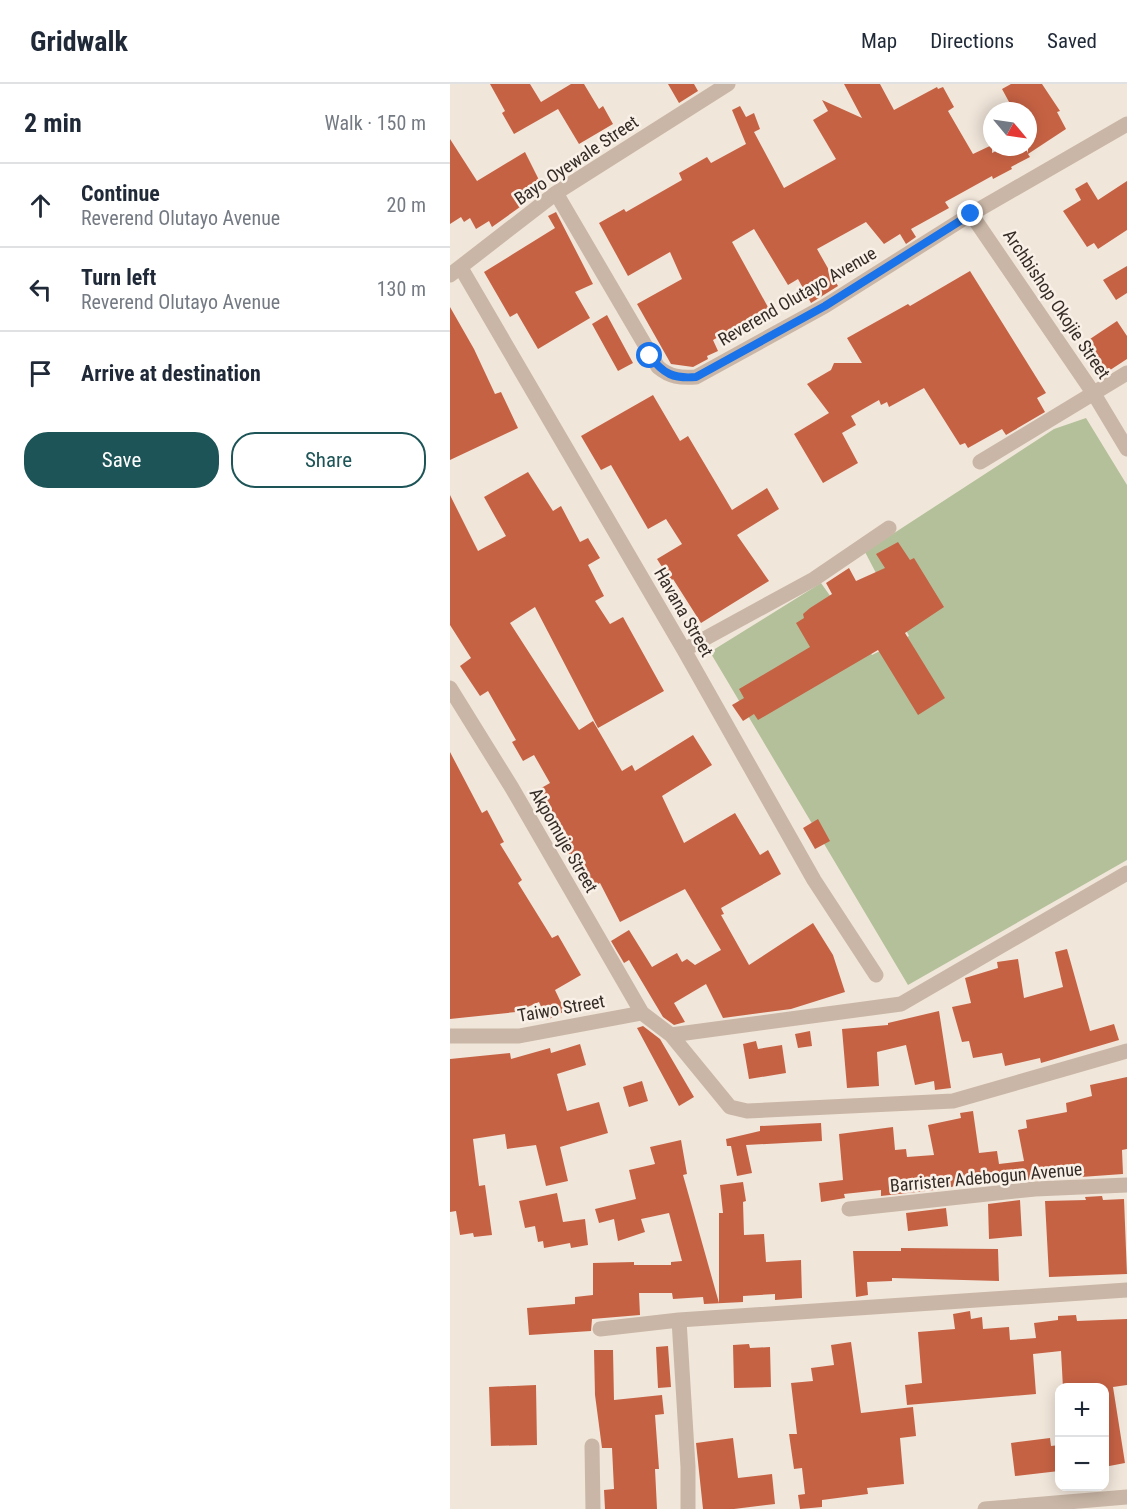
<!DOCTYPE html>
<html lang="en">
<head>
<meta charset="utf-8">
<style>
	:root { --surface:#fff; --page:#f6f6f7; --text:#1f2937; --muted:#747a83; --line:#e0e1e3; --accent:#1d5457 }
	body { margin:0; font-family:"Roboto Condensed",sans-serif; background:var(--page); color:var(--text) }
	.controls { position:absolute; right:18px; bottom:18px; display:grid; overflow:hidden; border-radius:12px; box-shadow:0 3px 15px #0003 }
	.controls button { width:54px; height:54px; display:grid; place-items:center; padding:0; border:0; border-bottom:2px solid var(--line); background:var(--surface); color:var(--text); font:30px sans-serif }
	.compass { position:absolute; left:533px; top:18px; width:54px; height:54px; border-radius:50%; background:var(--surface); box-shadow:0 3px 15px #0003; rotate:119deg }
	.stop { position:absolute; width:18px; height:18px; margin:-14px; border:4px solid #1a73e8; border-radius:50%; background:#fff }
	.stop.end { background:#1a73e8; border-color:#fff; box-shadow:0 2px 6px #0008 }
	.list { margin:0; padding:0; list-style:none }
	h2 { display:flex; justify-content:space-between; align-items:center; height:78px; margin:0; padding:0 24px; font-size:26px }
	h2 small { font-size:20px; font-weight:400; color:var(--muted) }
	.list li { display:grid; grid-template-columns:39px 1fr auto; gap:18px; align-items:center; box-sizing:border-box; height:84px; padding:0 24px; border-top:2px solid var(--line) }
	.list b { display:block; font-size:22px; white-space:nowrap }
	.list p { margin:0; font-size:20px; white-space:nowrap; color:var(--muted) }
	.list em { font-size:20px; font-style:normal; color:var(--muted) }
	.actions { display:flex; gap:12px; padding:18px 24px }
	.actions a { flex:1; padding:14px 0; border:2px solid var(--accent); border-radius:24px; text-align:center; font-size:21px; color:var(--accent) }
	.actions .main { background:var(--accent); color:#fff }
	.icon { flex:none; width:33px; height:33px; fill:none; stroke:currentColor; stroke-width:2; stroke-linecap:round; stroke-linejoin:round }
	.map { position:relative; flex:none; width:677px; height:1425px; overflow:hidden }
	header { display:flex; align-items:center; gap:36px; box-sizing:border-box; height:84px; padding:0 30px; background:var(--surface); border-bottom:2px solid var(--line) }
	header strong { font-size:28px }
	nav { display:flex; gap:33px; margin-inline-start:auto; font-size:21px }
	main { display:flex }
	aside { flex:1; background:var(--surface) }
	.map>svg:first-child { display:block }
</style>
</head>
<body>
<header>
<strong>Gridwalk</strong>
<nav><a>Map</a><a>Directions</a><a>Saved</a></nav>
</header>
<main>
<aside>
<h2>2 min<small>Walk · 150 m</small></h2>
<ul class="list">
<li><svg class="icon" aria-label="ahead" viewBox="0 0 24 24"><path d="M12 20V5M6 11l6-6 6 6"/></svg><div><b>Continue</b><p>Reverend Olutayo Avenue</p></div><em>20 m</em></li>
<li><svg class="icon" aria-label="left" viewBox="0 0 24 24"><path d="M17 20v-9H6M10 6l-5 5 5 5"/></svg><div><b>Turn left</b><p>Reverend Olutayo Avenue</p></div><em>130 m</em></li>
<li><svg class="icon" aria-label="arrive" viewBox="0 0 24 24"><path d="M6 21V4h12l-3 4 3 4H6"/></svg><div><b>Arrive at destination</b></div></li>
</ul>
<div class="actions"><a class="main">Save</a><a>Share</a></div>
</aside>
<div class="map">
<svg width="677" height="1425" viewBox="0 0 677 1425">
	<rect width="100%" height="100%" fill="#f1e6da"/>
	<!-- green -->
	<path fill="#b4c09a" d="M 636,334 L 677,401 L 677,776 L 458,901 L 260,568 L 371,499 L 422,571 L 459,552 L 415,468 L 604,345 Z"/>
	<!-- building -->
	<path fill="#c66244" d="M 40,0 L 80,0 L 91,18 L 121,0 L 134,0 L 149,25 L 153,22 L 163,40 L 129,60 L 108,25 L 64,50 L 52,29 L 55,27 Z
		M 218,0 L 244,0 L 248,7 L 229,19 Z
		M 394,0 L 430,0 L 444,26 L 487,3 L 488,5 L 493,3 L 504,23 L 498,27 L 523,70 L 542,61 L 542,69 L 554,63 L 575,63 L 578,69 L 578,27 L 564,27 L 552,5 L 561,0 L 592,0 L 610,27 L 607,28 L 616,45 L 578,70 L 580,73 L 561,83 L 562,85 L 543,95 L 542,92 L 495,118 L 499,124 L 461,145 L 466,153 L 456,160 L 450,150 L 434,160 L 416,138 L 367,165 L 388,202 L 361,219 L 348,195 L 338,201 L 304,145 L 282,158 L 319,225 L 263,256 L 268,267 L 257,272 L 258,275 L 243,283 L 221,280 L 187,220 L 232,195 L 220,168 L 178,192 L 149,139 L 174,125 L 176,128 L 232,96 L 229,89 L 257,73 L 261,79 L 296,60 L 282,26 L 290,22 L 296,33 L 304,29 L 310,45 L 304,48 L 334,104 L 386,75 L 363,36 L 378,27 L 372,16 L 412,34 Z
		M 0,55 L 27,97 L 75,68 L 94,106 L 42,143 L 39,137 L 26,145 L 20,134 L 14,138 L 11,133 L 0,140 Z
		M 677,97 L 677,146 L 648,165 L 644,159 L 637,163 L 613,127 L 631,116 L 625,105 L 637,98 L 648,116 Z
		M 106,128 L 143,200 L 125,208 L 140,234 L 88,265 L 67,229 L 60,233 L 34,188 L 105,144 L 98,132 Z
		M 677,182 L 677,209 L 666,216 L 653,196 Z
		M 520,187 L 596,309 L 587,314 L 595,328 L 556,351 L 552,345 L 518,364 L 515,359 L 510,361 L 474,304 L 439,323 L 437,318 L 431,321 L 429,316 L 401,332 L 406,341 L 392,349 L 408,379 L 373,399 L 344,350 L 379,329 L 357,300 L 381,286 L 384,279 L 412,279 L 397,254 L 458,220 L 460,222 Z
		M 0,223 L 24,265 L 45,310 L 51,308 L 68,344 L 0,376 Z
		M 157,231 L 183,279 L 168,287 L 142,240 Z
		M 667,237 L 677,252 L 677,275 L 654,290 L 649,282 L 646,284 L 636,269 L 639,267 L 634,259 Z
		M 203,311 L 230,357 L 238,352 L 282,426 L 317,404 L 329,425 L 287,451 L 319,497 L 251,539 L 223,495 L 221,497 L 207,475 L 232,460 L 216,435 L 198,445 L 161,381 L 151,386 L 131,352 Z
		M 78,388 L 103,427 L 111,422 L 130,458 L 138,454 L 150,474 L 138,481 L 154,512 L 145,517 L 160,540 L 173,533 L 214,607 L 148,644 L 85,523 L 60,539 L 129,646 L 143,637 L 172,687 L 182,681 L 185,687 L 243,651 L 262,681 L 212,712 L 234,759 L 285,729 L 310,771 L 318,766 L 331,790 L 271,824 L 274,830 L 271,831 L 299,881 L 363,839 L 383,871 L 395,908 L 341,925 L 273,934 L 256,900 L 224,919 L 235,938 L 224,941 L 213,933 L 179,876 L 174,879 L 161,857 L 179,846 L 202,883 L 227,869 L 232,878 L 237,875 L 245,881 L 271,866 L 235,805 L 170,838 L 150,799 L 138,806 L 86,707 L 100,699 L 84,671 L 73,677 L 62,658 L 66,656 L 38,607 L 30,612 L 10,582 L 21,574 L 0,541 L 0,411 L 28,467 L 56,452 L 34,413 Z
		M 448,458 L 460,476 L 464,474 L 494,523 L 455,549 L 495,614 L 468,631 L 428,566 L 308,636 L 304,630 L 293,637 L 282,621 L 294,614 L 289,605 L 360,563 L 346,539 L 354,534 L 353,530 L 360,524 L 382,510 L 376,499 L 399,484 L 406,497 L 435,484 L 426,470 Z
		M 0,668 L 32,729 L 37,726 L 54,758 L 50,760 L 72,796 L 68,799 L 102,854 L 108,851 L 131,891 L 105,906 L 115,927 L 97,936 L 89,918 L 66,928 L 0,935 Z
		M 368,735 L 380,757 L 365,765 L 353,744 Z
		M 617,865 L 640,947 L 664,940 L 669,956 L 591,979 L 590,974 L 555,982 L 552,969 L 523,974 L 519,957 L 512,958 L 502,923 L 521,919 L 515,894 L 548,884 L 547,878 L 568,875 L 574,914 L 613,903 L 605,868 Z
		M 489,927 L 501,1004 L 485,1006 L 484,997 L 465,1001 L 456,961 L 427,968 L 429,1002 L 397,1004 L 392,945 L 438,941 L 438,939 Z
		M 193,942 L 210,955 L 244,1013 L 229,1022 L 187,944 Z
		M 360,947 L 362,962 L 348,964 L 345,950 Z
		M 306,957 L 308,965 L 332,961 L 336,989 L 299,995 L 293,960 Z
		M 130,960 L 136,981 L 107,990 L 117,1027 L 149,1018 L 158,1049 L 110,1063 L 118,1097 L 96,1102 L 86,1061 L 57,1065 L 55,1050 L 23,1055 L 29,1102 L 35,1101 L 42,1151 L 24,1153 L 23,1149 L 10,1151 L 6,1127 L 0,1128 L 0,975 L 60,969 L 61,975 L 100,964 L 101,969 Z
		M 677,993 L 677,1065 L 672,1066 L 673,1090 L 631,1093 L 629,1084 L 586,1095 L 523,1102 L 522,1098 L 493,1105 L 431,1112 L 431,1106 L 394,1110 L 395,1114 L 371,1118 L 369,1099 L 393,1096 L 389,1050 L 443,1043 L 445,1066 L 456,1065 L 457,1073 L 484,1071 L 478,1041 L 511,1034 L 510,1029 L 523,1027 L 529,1069 L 547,1067 L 549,1080 L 574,1077 L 568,1046 L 577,1044 L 576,1036 L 617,1028 L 616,1019 L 642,1012 L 640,1001 Z
		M 192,997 L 198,1017 L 179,1023 L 173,1003 Z
		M 371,1039 L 372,1057 L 296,1061 L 302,1089 L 287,1092 L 281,1062 L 277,1062 L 276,1055 L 310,1047 L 310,1042 Z
		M 231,1056 L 237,1090 L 233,1091 L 269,1219 L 269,1129 L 273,1129 L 270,1101 L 293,1098 L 296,1117 L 293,1118 L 294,1151 L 314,1150 L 316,1178 L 351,1176 L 352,1214 L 325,1216 L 325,1210 L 293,1212 L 293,1218 L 254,1220 L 253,1213 L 223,1215 L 222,1209 L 189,1209 L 190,1231 L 142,1235 L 141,1247 L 79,1251 L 77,1224 L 125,1220 L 125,1213 L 143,1211 L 143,1179 L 184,1178 L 184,1181 L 221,1181 L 221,1178 L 232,1177 L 219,1129 L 191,1135 L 195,1148 L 168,1157 L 164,1135 L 149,1139 L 145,1125 L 186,1115 L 179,1086 L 205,1080 L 200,1063 Z
		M 107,1109 L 113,1138 L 135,1135 L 138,1161 L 121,1164 L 120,1159 L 94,1164 L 93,1157 L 88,1158 L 85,1142 L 75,1144 L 69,1117 Z
		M 652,1112 L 653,1116 L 674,1115 L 677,1190 L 599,1193 L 595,1117 L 636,1116 L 635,1113 Z
		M 570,1116 L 572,1152 L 539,1155 L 538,1120 Z
		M 496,1124 L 498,1142 L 458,1147 L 456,1129 Z
		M 451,1164 L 548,1165 L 549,1197 L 442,1194 L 442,1197 L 417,1198 L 418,1211 L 406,1213 L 403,1167 L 451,1167 Z
		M 520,1227 L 521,1235 L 532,1233 L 533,1245 L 559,1243 L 560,1256 L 586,1254 L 584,1239 L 608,1236 L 608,1232 L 626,1231 L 627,1237 L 677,1235 L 677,1301 L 663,1303 L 675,1379 L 654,1383 L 654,1304 L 613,1304 L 611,1267 L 583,1270 L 586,1310 L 457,1321 L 455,1301 L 472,1299 L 468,1248 L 505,1245 L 503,1230 Z
		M 401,1258 L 411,1329 L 463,1323 L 466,1352 L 450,1354 L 454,1400 L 417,1404 L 418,1410 L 372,1416 L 372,1423 L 350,1425 L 348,1411 L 355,1410 L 352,1384 L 344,1385 L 339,1350 L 347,1350 L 341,1299 L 363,1297 L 361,1284 L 384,1281 L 381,1261 Z
		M 299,1260 L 300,1264 L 320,1263 L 321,1303 L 284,1304 L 283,1261 Z
		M 218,1262 L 221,1303 L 208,1304 L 206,1263 Z
		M 144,1266 L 163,1266 L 164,1316 L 212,1311 L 214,1330 L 205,1331 L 209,1385 L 205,1385 L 207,1425 L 155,1425 L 154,1406 L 164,1405 L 162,1364 L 152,1364 L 145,1311 Z
		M 86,1301 L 87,1361 L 41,1362 L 39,1303 Z
		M 283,1354 L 288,1394 L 322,1390 L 325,1420 L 284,1425 L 253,1425 L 246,1359 Z
		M 600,1354 L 601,1362 L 609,1361 L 609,1387 L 565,1392 L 561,1359 Z"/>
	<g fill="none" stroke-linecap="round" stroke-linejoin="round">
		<!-- minor -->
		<path stroke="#c9b6a6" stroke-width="15" d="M 106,109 L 208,283 C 220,293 230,294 246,293 L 375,222 L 521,130 L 677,40
			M 521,130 L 644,310 L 677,365
			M 11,184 L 234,566 L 364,796 L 426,891
			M 0,191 L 106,109 L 278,0
			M 530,378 L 677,289
			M 234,566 L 364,495 L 439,444
			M 0,604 L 62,704 L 192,929
			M 221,951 L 451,920 L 677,789
			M 0,952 L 69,952 L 192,929 L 221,951 L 280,1023 L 297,1027 L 503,1017 L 677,967
			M 399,1125 L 585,1105 L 677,1101
			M 229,1236 L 238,1383 L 238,1425
			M 150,1245 L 229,1236 L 677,1206
			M 142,1362 L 143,1425
			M 535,1425 L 677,1413"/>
	</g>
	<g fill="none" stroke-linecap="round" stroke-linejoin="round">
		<!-- route -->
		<path stroke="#1a73e8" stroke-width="8" d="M 200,272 C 213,290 224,295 246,293 L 375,222 L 521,130"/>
	</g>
	<g text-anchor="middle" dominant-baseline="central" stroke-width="5" stroke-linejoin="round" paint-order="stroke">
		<!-- street labels -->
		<g font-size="18" fill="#362c27" stroke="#f9f0e7">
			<text transform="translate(126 76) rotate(-34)">Bayo Oyewale Street</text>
			<text transform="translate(347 212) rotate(-30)">Reverend Olutayo Avenue</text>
			<text transform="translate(607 220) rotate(56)">Archbishop Okojie Street</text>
			<text transform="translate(234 528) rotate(60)">Havana Street</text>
			<text transform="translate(114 756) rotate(60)">Akpomuje Street</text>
			<text transform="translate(111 924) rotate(-10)">Taiwo Street</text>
			<text transform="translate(536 1093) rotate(-5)">Barrister Adebogun Avenue</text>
		</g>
	</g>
</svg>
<div class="controls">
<button>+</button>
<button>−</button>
</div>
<svg class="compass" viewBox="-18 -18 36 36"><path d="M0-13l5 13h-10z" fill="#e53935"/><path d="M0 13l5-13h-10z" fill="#747a83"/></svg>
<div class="stop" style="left:200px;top:272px"></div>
<div class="stop end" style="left:521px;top:130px"></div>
</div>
</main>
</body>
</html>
